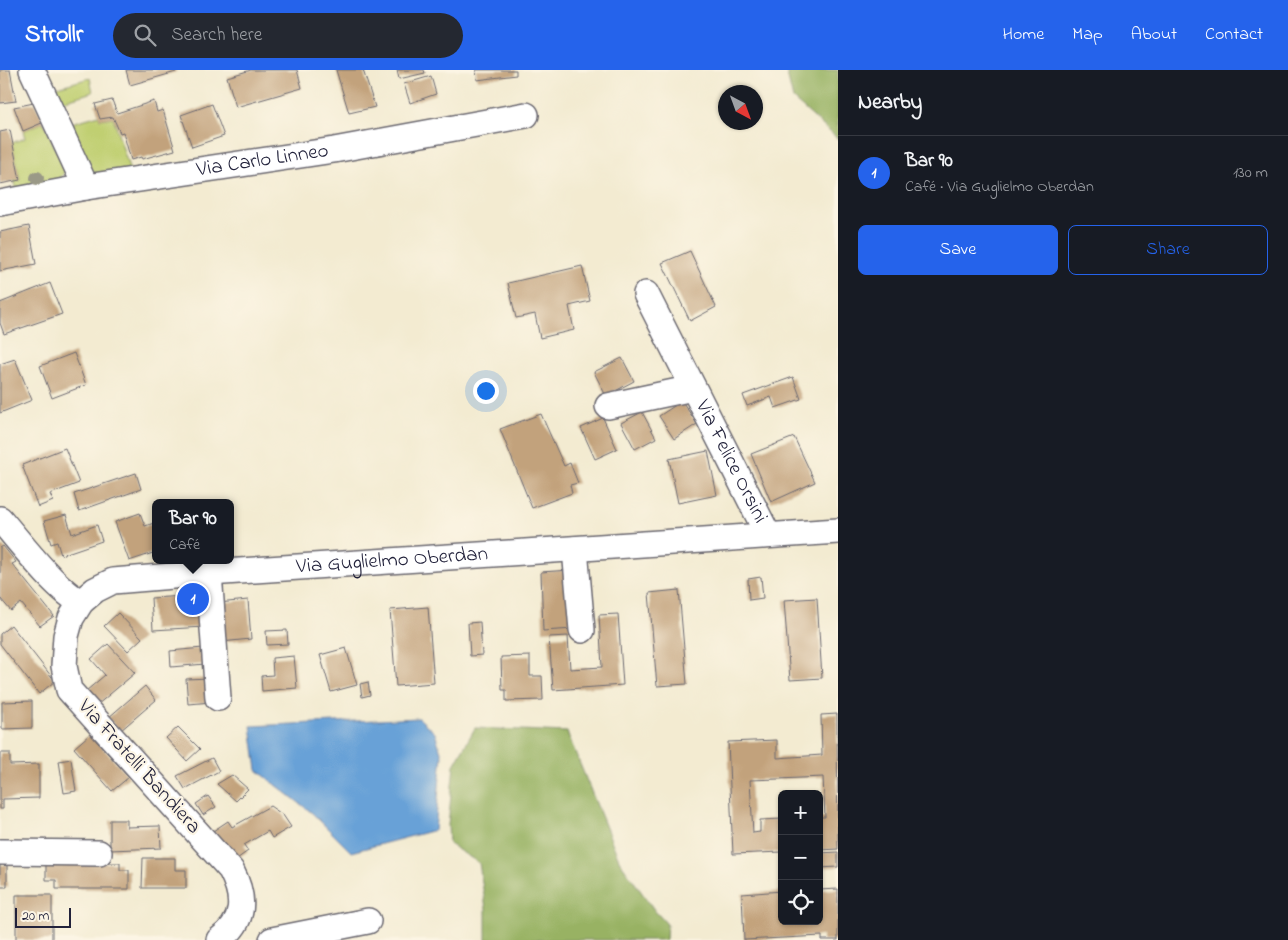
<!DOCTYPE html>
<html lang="en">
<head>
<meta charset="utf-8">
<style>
	:root { --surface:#171b24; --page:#242831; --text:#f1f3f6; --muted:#9ea1a6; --line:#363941; --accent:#2563eb }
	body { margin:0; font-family:"Indie Flower",sans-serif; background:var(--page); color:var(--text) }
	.controls { position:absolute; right:15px; bottom:15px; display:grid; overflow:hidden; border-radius:8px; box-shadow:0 1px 4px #0004 }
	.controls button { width:45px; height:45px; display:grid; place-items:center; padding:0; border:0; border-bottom:1px solid var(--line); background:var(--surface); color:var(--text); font:25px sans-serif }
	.compass { position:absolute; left:718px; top:15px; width:45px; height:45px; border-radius:50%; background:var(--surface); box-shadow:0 1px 4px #0004; rotate:139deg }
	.scale { position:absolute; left:15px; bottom:12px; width:56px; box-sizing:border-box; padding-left:5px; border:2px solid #22223b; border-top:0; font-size:14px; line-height:18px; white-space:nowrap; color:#22223b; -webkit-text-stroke:4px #fcf5e5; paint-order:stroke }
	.you { position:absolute; left:485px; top:320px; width:18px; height:18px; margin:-12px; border:4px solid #fff; border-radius:50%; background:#1a73e8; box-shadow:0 0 0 8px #1a73e833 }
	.badge { display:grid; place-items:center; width:32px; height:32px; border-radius:50%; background:var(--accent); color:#fff; font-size:16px; font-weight:700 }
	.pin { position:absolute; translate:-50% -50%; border:2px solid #fff; box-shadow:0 1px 5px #0006 }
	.popup { position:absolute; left:152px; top:429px; width:82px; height:65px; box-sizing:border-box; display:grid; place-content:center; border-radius:8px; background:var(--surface); filter:drop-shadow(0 1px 4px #0005); font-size:16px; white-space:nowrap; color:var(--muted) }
	.popup b { font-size:19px; color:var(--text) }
	.popup::after { content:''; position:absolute; left:50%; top:100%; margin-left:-10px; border:10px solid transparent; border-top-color:var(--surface) }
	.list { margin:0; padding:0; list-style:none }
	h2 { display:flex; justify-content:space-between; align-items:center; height:65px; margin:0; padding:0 20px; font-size:21px }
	h2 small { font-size:16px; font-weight:400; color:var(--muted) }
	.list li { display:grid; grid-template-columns:32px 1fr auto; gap:15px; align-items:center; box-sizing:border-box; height:75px; padding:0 20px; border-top:1px solid var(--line) }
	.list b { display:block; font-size:19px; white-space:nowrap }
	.list p { margin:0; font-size:16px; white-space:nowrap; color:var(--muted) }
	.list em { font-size:16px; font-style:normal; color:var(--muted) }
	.actions { display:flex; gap:10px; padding:15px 20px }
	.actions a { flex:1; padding:11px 0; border:1px solid var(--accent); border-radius:8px; text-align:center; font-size:18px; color:var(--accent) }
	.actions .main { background:var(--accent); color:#fff }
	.icon { flex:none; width:28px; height:28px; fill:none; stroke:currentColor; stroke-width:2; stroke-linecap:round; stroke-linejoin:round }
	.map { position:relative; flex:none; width:838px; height:870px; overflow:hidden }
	header { display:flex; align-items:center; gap:30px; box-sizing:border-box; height:70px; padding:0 25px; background:var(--accent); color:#fff }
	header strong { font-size:24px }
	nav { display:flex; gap:28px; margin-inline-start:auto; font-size:18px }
	.search { width:350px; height:45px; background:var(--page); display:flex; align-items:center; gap:12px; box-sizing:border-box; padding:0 18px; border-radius:28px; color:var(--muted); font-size:19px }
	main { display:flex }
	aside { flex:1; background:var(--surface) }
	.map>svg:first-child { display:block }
</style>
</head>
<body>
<header>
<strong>Strollr</strong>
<div class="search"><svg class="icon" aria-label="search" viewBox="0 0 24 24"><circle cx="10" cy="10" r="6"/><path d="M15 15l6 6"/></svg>Search here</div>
<nav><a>Home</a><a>Map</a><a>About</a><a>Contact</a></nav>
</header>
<main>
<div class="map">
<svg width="838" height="870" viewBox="0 0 838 870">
	<rect width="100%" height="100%" fill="#fcf5e5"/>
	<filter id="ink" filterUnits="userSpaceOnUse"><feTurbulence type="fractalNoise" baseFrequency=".02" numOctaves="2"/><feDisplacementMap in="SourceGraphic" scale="10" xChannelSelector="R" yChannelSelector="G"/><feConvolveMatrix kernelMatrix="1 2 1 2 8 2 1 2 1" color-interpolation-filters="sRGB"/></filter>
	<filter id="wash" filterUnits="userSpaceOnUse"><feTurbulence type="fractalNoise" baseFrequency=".0096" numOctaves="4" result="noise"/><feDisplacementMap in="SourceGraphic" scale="20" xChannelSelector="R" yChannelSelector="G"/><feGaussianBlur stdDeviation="1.12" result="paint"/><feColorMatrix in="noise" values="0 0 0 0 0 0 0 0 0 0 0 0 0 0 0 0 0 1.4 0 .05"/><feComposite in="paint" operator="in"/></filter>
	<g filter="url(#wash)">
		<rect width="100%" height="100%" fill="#f3ebd1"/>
		<!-- green -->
		<path fill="#c0cf71" stroke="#717856" d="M 90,8 L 93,22 L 56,33 L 53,21 L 57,17 Z
			M 99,45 L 100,49 L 113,47 L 130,101 L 100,108 L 82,98 L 65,55 Z
			M 44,52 L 65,101 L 58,112 L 15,119 L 14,111 L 20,110 L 12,73 L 25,68 L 23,61 Z"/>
		<!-- forest -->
		<path fill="#98b263" stroke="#5d6a4f" d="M 786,0 L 838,0 L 838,69 L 793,29 Z
			M 475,658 L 567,662 L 620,792 L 655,841 L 667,854 L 666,870 L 486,870 L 486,839 L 479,793 L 449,774 L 448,755 L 454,695 Z"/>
		<!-- water -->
		<path fill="#68a1d7" stroke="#456289" d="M 419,648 L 435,663 L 442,685 L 435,760 L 351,782 L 312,743 L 257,700 L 251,656 Z"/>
		<g id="blocks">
			<!-- building -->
			<path fill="#c2a27b" d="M 0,0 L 10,0 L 16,31 L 0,33 Z
				M 126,0 L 176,0 L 176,2 L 130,15 Z
				M 251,0 L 297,0 L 302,18 L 236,37 L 227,7 Z
				M 336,0 L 363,0 L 375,37 L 349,43 Z
				M 397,0 L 424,0 L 425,3 L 399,9 Z
				M 476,0 L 516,0 L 516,5 L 477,10 Z
				M 431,6 L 436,24 L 410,33 L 404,14 Z
				M 112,30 L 117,43 L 154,31 L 157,42 L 163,40 L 175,80 L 142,89 L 141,87 L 131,90 L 123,62 L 120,63 L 113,47 L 100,49 L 95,34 Z
				M 34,33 L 44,52 L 23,61 L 14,37 Z
				M 212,34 L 224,66 L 192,77 L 181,45 Z
				M 10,60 L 20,110 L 0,114 L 0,62 Z
				M 29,156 L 36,194 L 0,201 L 0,162 Z
				M 690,181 L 716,237 L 690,251 L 662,193 Z
				M 582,196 L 590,231 L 569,236 L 574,260 L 540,268 L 535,244 L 516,248 L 508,213 Z
				M 50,213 L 62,244 L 4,264 L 0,253 L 0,233 Z
				M 74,283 L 86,315 L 52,328 L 40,296 Z
				M 622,288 L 634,311 L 606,326 L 594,302 Z
				M 15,289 L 32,330 L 0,343 L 0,294 Z
				M 793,307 L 801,329 L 775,338 L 771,327 L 747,336 L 743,325 Z
				M 682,331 L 697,354 L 674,369 L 659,346 Z
				M 642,342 L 656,368 L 635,379 L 621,353 Z
				M 541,344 L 564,396 L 570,393 L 578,413 L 570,415 L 572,423 L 532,438 L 500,359 Z
				M 603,348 L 617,379 L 595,389 L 581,358 Z
				M 794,367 L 815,412 L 771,432 L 751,384 Z
				M 65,378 L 79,413 L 50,424 L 53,431 L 38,437 L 22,395 Z
				M 708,381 L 717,425 L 678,433 L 669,389 Z
				M 136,403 L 141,419 L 79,441 L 74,424 Z
				M 140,443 L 145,456 L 154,453 L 156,482 L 129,491 L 115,452 Z
				M 66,445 L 72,464 L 97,455 L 102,471 L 61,485 L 57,472 L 51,474 L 44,451 Z
				M 3,476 L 16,492 L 12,494 L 54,546 L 40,556 L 21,533 L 11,541 L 0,528 L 0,478 Z
				M 571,500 L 574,559 L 543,561 L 541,502 Z
				M 761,507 L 763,528 L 749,530 L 748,509 Z
				M 679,520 L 687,614 L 657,616 L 649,523 Z
				M 202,525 L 204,557 L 153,560 L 151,528 Z
				M 817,528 L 822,608 L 790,610 L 784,530 Z
				M 248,530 L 251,569 L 221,572 L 218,533 Z
				M 428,537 L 434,613 L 396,616 L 390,540 Z
				M 118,543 L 142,568 L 128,581 L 104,556 Z
				M 618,544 L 623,615 L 553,620 L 549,567 L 568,566 L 570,599 L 602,597 L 599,545 Z
				M 480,552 L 482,585 L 470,586 L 468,553 Z
				M 11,555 L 55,611 L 39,624 L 0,574 L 0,564 Z
				M 287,560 L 288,574 L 267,575 L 266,561 Z
				M 108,574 L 135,603 L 97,635 L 86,621 L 105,605 L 91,589 Z
				M 203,578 L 205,594 L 171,597 L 170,581 Z
				M 346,578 L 357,615 L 331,622 L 320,585 Z
				M 294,586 L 297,618 L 262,621 L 261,606 L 273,605 L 272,588 Z
				M 530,586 L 530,606 L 542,606 L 543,630 L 506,631 L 506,620 L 502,620 L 501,587 Z
				M 210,608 L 212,632 L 188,634 L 186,609 Z
				M 368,612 L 370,625 L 362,627 L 360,614 Z
				M 145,616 L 156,630 L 120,661 L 108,648 Z
				M 32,631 L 32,658 L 2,659 L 2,632 Z
				M 837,644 L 838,779 L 819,780 L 819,747 L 825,747 L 823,707 L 778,709 L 750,710 L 753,763 L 760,762 L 760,750 L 782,749 L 782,782 L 733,784 L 728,672 L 777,670 L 777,688 L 822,685 L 821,645 Z
				M 178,657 L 200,679 L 187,691 L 166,668 Z
				M 90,664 L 129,707 L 112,721 L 74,678 Z
				M 0,683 L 10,683 L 10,695 L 39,694 L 39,728 L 3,729 L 3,739 L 0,739 Z
				M 212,688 L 219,701 L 185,719 L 177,706 Z
				M 71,689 L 76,721 L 64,723 L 59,691 Z
				M 232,705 L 248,719 L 236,731 L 217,714 Z
				M 208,726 L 216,737 L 203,745 L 196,734 Z
				M 270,736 L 283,745 L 291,757 L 272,768 L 268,761 L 244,775 L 248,781 L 234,791 L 213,761 L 228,751 L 232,757 Z
				M 110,750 L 127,750 L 127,757 L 160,756 L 161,778 L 110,780 Z
				M 838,782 L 838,797 L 819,798 L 819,783 Z
				M 143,788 L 175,788 L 175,800 L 186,800 L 186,818 L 142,818 Z
				M 46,793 L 120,793 L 120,800 L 129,800 L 129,819 L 56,819 L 56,810 L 46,810 Z
				M 0,795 L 7,795 L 7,817 L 0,817 Z
				M 838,819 L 838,870 L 822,870 L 822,866 L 744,870 L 742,824 L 782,821 L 782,851 L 819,851 L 819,820 Z
				M 16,825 L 52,825 L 52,870 L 16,870 Z"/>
		</g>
	</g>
	<g filter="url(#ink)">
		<use href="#blocks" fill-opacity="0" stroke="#6b6870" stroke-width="1"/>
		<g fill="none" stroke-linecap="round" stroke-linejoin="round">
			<!-- minor casing -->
			<g stroke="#6b6870" stroke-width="28">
				<g id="minor">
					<path d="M 32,0 L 86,117"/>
					<path id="s1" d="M 0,133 L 86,117 L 334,80 L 526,45"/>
					<path id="s2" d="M 646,224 L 768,465"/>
					<path d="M 608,336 L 693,318"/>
					<path d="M 0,449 C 18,470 58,522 81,532"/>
					<path d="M 575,479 L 582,560"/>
					<path d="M 209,503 L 218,628"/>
					<path d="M 0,782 L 99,783"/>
					<path id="s3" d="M 219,870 C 246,851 245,827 231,800 L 69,620 L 64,596 L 66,566 L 71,548 L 81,532 L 95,520 L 113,511 L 209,503 L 838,461"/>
					<path d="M 272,870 L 368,851"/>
				</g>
			</g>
			<!-- minor -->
			<use href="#minor" stroke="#fff" stroke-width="25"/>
		</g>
		<!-- trees -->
		<circle fill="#9a9987" cx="37" cy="108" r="7"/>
	</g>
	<g text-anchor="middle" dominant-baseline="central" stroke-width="4.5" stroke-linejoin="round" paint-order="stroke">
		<!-- street labels -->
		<g font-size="21" fill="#22223b" stroke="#fcf5e5">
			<text stroke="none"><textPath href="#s1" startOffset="266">Via Carlo Linneo</textPath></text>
			<text stroke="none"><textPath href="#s2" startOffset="188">Via Felice Orsini</textPath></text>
			<text stroke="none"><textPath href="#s3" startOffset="732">Via Guglielmo Oberdan</textPath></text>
			<text transform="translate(139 697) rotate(48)">Via Fratelli Bandiera</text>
		</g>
	</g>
</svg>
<div class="controls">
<button>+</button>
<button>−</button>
<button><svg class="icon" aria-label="locate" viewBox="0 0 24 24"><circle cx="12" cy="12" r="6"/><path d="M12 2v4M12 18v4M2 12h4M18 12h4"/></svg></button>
</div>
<svg class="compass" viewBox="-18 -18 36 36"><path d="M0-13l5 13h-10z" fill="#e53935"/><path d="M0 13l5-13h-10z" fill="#9ea1a6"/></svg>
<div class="scale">20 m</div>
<div class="you"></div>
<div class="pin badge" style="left:193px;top:529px">1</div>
<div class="popup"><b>Bar 90</b>Café</div>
</div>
<aside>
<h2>Nearby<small></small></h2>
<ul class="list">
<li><span class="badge">1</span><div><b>Bar 90</b><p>Café · Via Guglielmo Oberdan</p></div><em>130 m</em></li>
</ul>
<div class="actions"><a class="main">Save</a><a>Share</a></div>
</aside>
</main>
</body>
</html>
